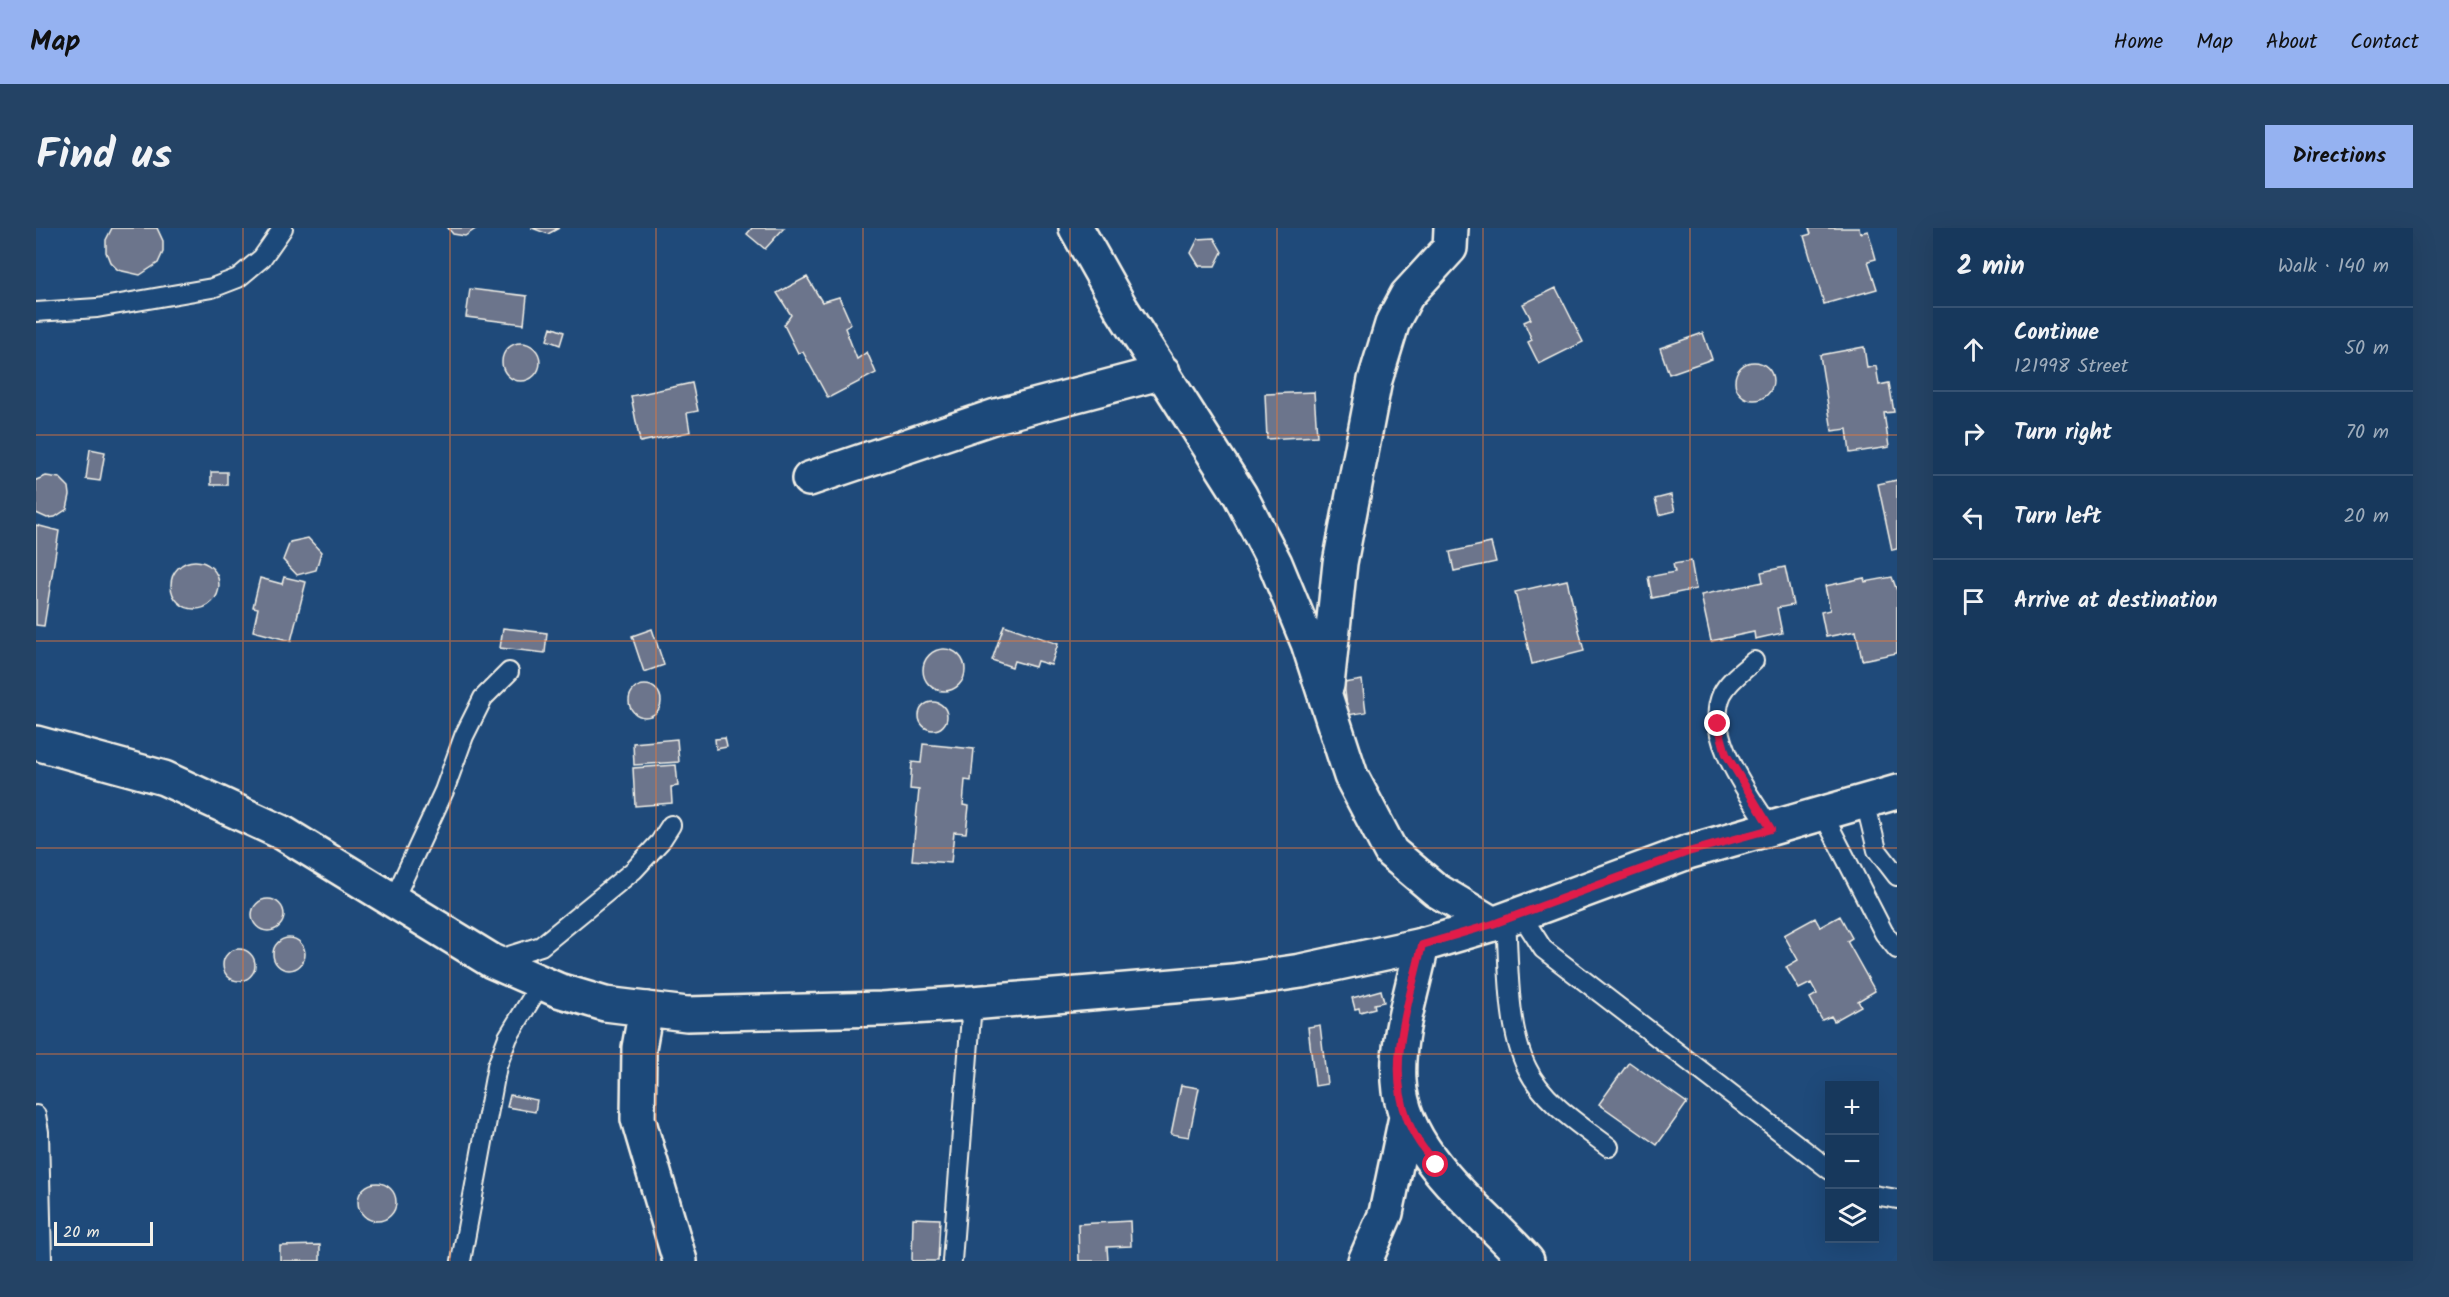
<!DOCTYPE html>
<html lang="en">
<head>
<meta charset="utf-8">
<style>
	:root { --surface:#17385c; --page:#244365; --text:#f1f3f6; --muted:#9eacbb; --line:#365272; --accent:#95b2f1 }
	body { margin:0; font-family:Kalam,sans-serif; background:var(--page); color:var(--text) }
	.controls { position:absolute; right:18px; bottom:18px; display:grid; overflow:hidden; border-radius:0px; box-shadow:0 6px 24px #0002 }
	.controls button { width:54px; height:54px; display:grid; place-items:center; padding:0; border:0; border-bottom:2px solid var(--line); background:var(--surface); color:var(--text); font:30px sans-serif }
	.scale { position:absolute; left:18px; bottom:15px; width:99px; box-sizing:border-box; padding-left:6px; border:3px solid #f4f1e8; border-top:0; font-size:16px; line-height:21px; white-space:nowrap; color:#f4f1e8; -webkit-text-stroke:4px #1f4a7a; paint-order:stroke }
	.stop { position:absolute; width:18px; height:18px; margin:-14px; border:4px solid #e11d48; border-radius:50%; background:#fff }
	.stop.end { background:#e11d48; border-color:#fff; box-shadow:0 2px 6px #0008 }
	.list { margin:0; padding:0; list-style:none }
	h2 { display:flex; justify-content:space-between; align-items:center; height:78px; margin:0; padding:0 24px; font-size:26px }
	h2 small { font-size:20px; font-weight:400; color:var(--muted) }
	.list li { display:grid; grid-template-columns:39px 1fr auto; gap:18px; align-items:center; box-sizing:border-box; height:84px; padding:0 24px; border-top:2px solid var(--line) }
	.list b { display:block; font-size:22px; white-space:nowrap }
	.list p { margin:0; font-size:20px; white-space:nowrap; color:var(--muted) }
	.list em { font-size:20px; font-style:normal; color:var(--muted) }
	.icon { flex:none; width:33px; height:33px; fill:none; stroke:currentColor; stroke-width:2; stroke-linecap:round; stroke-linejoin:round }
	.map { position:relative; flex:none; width:1861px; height:1033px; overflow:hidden; border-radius:0px }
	header { display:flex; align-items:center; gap:36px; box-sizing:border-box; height:84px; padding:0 30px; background:var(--accent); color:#111 }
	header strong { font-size:28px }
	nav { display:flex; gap:33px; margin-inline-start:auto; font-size:21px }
	.intro { display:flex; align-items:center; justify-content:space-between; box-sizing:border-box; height:144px; padding:0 36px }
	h1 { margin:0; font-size:42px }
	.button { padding:15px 27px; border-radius:0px; background:var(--accent); color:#111; font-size:21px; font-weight:700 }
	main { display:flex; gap:36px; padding:0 36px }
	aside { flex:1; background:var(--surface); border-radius:0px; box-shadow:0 6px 24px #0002 }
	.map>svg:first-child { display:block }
</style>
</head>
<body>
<header>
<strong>Map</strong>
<nav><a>Home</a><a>Map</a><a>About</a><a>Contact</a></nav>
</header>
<div class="intro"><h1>Find us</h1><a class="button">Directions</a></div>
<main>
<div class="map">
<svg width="1861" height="1033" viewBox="0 0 1861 1033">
	<rect width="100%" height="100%" fill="#1f4a7a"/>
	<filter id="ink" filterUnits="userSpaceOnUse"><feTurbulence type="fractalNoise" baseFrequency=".0167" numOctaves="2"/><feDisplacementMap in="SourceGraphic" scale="12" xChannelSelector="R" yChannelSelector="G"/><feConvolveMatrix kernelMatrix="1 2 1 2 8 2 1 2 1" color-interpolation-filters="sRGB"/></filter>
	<g filter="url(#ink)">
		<!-- building -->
		<path fill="#6c758c" stroke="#f4f1e8" stroke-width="1.5" d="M 76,0 L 121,0 L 127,13 L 127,24 L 122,35 L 104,47 L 82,42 L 74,34 L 70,24 L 70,12 Z
			M 412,0 L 441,0 L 429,8 L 417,6 Z
			M 496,0 L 495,0 L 523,0 L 512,6 Z
			M 716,0 L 748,0 L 729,21 L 711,6 Z
			M 1773,0 L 1823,0 L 1824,5 L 1832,3 L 1840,31 L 1832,33 L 1841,61 L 1788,76 L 1768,8 L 1775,6 Z
			M 1178,10 L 1186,24 L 1179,38 L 1163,38 L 1155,25 L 1162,11 Z
			M 771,49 L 786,74 L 803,69 L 815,96 L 809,100 L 821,131 L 831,124 L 840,145 L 792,170 L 767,124 L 762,125 L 748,97 L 755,87 L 741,65 Z
			M 1520,60 L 1547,114 L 1503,136 L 1492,114 L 1496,112 L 1488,94 L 1495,91 L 1487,76 Z
			M 434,61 L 491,68 L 488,96 L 430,89 Z
			M 515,99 L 528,104 L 524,117 L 511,112 Z
			M 1667,105 L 1676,131 L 1633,146 L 1624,120 Z
			M466 134a19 19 0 1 1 38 0a19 19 0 1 1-38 0Z
			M 1828,119 L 1831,140 L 1840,138 L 1843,157 L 1853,155 L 1858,184 L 1848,185 L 1853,219 L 1814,225 L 1811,201 L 1796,203 L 1784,127 Z
			M1699 153a19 19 0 1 1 38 0a19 19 0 1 1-38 0Z
			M 656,155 L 662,183 L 651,185 L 654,204 L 604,214 L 595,168 Z
			M 1278,164 L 1281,208 L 1231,211 L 1229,166 Z
			M 54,221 L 69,224 L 64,253 L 50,251 Z
			M 175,244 L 191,244 L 191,257 L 175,257 Z
			M 10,248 L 24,250 L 33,259 L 34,267 L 31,281 L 19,289 L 11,290 L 0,285 L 0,252 Z
			M 1861,252 L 1861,321 L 1856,322 L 1842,256 Z
			M 1635,267 L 1639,283 L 1623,287 L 1619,271 Z
			M 0,297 L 23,303 L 8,398 L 0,397 Z
			M 272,310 L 285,324 L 280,342 L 261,347 L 247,332 L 254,314 Z
			M 1455,315 L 1460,334 L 1418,343 L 1414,324 Z
			M135 357a24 24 0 1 1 48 0a24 24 0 1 1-48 0Z
			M 1655,333 L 1660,361 L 1616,370 L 1612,349 L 1639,344 L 1637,336 Z
			M 1749,339 L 1757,377 L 1741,380 L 1746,405 L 1719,411 L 1718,404 L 1675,413 L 1665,367 L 1727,354 L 1725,344 Z
			M 248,349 L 270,354 L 255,413 L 217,403 L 222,380 L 217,379 L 224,350 L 246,356 Z
			M 1856,349 L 1861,363 L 1861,425 L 1826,432 L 1820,403 L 1790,409 L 1785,384 L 1794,382 L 1789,358 L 1828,350 L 1829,354 Z
			M 1531,352 L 1548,423 L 1496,436 L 1479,364 Z
			M 968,397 L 1022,416 L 1015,437 L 1001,433 L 999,439 L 978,433 L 976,439 L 956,432 Z
			M 467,400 L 511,405 L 509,425 L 464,420 Z
			M 616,401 L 628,437 L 608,444 L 596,408 Z
			M887 442a21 21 0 1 1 42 0a21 21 0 1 1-42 0Z
			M 1326,452 L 1330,484 L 1312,487 L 1308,455 Z
			M593 473a16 16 0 1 1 32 0a16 16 0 1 1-32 0Z
			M883 488a14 14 0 1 1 28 0a14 14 0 1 1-28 0Z
			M 689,510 L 691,519 L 680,521 L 679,511 Z
			M 641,511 L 643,534 L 598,537 L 597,515 Z
			M 887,516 L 938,521 L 935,553 L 929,552 L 927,577 L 933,578 L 930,605 L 918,604 L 915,635 L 876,632 L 883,562 L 874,561 L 876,534 L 885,535 Z
			M 640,537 L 642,558 L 635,559 L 636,575 L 599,578 L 597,540 Z
			M216 687a16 16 0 1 1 32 0a16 16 0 1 1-32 0Z
			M 1804,688 L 1816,710 L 1811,713 L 1839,763 L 1822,773 L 1825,778 L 1798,793 L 1795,788 L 1786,792 L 1774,770 L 1781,766 L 1775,755 L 1763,761 L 1750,739 L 1762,732 L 1748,707 L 1779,690 L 1784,699 Z
			M237 726a16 16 0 1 1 32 0a16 16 0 1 1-32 0Z
			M187 737a16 16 0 1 1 32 0a16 16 0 1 1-32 0Z
			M 1345,762 L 1348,774 L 1338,776 L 1339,780 L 1324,784 L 1323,780 L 1319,781 L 1316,770 Z
			M 1284,797 L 1291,856 L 1279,858 L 1272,799 Z
			M 1593,834 L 1651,875 L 1621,917 L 1563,876 Z
			M 1145,857 L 1163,860 L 1153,909 L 1135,906 Z
			M 474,867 L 501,872 L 499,884 L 471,879 Z
			M322 974a19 19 0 1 1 38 0a19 19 0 1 1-38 0Z
			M 877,990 L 904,991 L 902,1033 L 876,1033 Z
			M 1094,993 L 1095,1018 L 1071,1019 L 1072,1033 L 1043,1033 L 1042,996 Z
			M 284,1017 L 284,1033 L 244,1033 L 244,1018 Z"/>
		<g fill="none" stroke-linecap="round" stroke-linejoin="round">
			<!-- service casing -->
			<g stroke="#f4f1e8" stroke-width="22">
				<path id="service" d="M 0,84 L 61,80 L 176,60 L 202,50 L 226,30 L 247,0
					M 1718,433 C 1707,443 1693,452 1686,466 C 1667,508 1714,567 1735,601
					M 1829,573 L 1841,622 L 1861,648
					M 1787,586 L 1848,705 L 1861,721
					M 357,673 L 408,563 L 428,508 L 447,470 L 473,444
					M 1484,685 L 1507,721 L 1794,942
					M 1470,691 C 1473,736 1471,800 1491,840 C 1507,874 1544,897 1573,919
					M 457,733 L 505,718 L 598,642 L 624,614 L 635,597
					M 0,887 L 3,904 L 6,1033
					M 1838,967 L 1861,971
					M 425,1033 L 461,838 L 472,809 L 505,755
					M 916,1033 L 936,775"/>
			</g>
			<!-- minor casing -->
			<g stroke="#f4f1e8" stroke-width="38">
				<path id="minor" d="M 1040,0 L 1085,80 L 1204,267 L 1239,335 L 1272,415 L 1315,548 L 1355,624 L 1400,662 L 1457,696
					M 773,251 L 960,188 L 1127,144
					M 1291,457 L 1304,335 L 1339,152 L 1357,93 L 1371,67 L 1414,20 L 1415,0
					M 1386,717 C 1377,761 1360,808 1363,853 C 1367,927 1445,981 1491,1033
					M 610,781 L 603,820 L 602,891 L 644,1033
					M 1329,1033 L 1350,985 L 1370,889"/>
			</g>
			<!-- tertiary casing -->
			<g stroke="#f4f1e8" stroke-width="38">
				<path id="tertiary" d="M 0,515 L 128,550 L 247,605 L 456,733 L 522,762 L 569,776 L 651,786 L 846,781 L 936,775 L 1197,753 L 1265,743 L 1386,717 L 1457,696 L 1652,624 L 1861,564"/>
			</g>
			<!-- service -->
			<use href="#service" stroke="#1f4a7a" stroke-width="18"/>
			<!-- minor -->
			<use href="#minor" stroke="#1f4a7a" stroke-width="33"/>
			<!-- tertiary -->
			<use href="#tertiary" stroke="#1f4a7a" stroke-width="33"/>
		</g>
	</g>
	<g fill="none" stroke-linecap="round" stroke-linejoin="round" filter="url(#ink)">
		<!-- route -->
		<path stroke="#e11d48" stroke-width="8" d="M 1400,937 C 1388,922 1377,908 1371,890 C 1350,836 1374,771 1386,717 L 1457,696 L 1652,624 L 1735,601 L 1690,526 L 1682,496"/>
	</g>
	<!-- grid -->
	<path fill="none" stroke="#ea7738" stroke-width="1.5" stroke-opacity="0.55" d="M 207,0 L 207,1033M 414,0 L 414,1033M 620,0 L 620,1033M 827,0 L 827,1033M 1034,0 L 1034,1033M 1241,0 L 1241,1033M 1447,0 L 1447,1033M 1654,0 L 1654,1033M 0,207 L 1861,207M 0,413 L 1861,413M 0,620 L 1861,620M 0,826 L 1861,826"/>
</svg>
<div class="controls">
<button>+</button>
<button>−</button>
<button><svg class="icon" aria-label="layers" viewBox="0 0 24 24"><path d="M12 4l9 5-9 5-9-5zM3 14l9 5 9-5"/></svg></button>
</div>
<div class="scale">20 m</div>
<div class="stop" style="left:1400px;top:937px"></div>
<div class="stop end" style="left:1682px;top:496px"></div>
</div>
<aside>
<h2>2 min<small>Walk · 140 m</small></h2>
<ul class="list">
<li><svg class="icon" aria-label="ahead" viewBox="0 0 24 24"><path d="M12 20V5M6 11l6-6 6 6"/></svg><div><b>Continue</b><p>121998 Street</p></div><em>50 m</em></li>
<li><svg class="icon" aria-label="right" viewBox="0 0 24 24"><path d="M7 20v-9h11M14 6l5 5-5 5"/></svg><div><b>Turn right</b></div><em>70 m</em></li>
<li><svg class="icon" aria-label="left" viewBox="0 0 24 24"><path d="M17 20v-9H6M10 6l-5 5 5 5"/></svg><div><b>Turn left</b></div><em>20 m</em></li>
<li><svg class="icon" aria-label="arrive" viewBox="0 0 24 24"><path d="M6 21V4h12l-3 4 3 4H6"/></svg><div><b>Arrive at destination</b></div></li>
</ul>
</aside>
</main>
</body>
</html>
